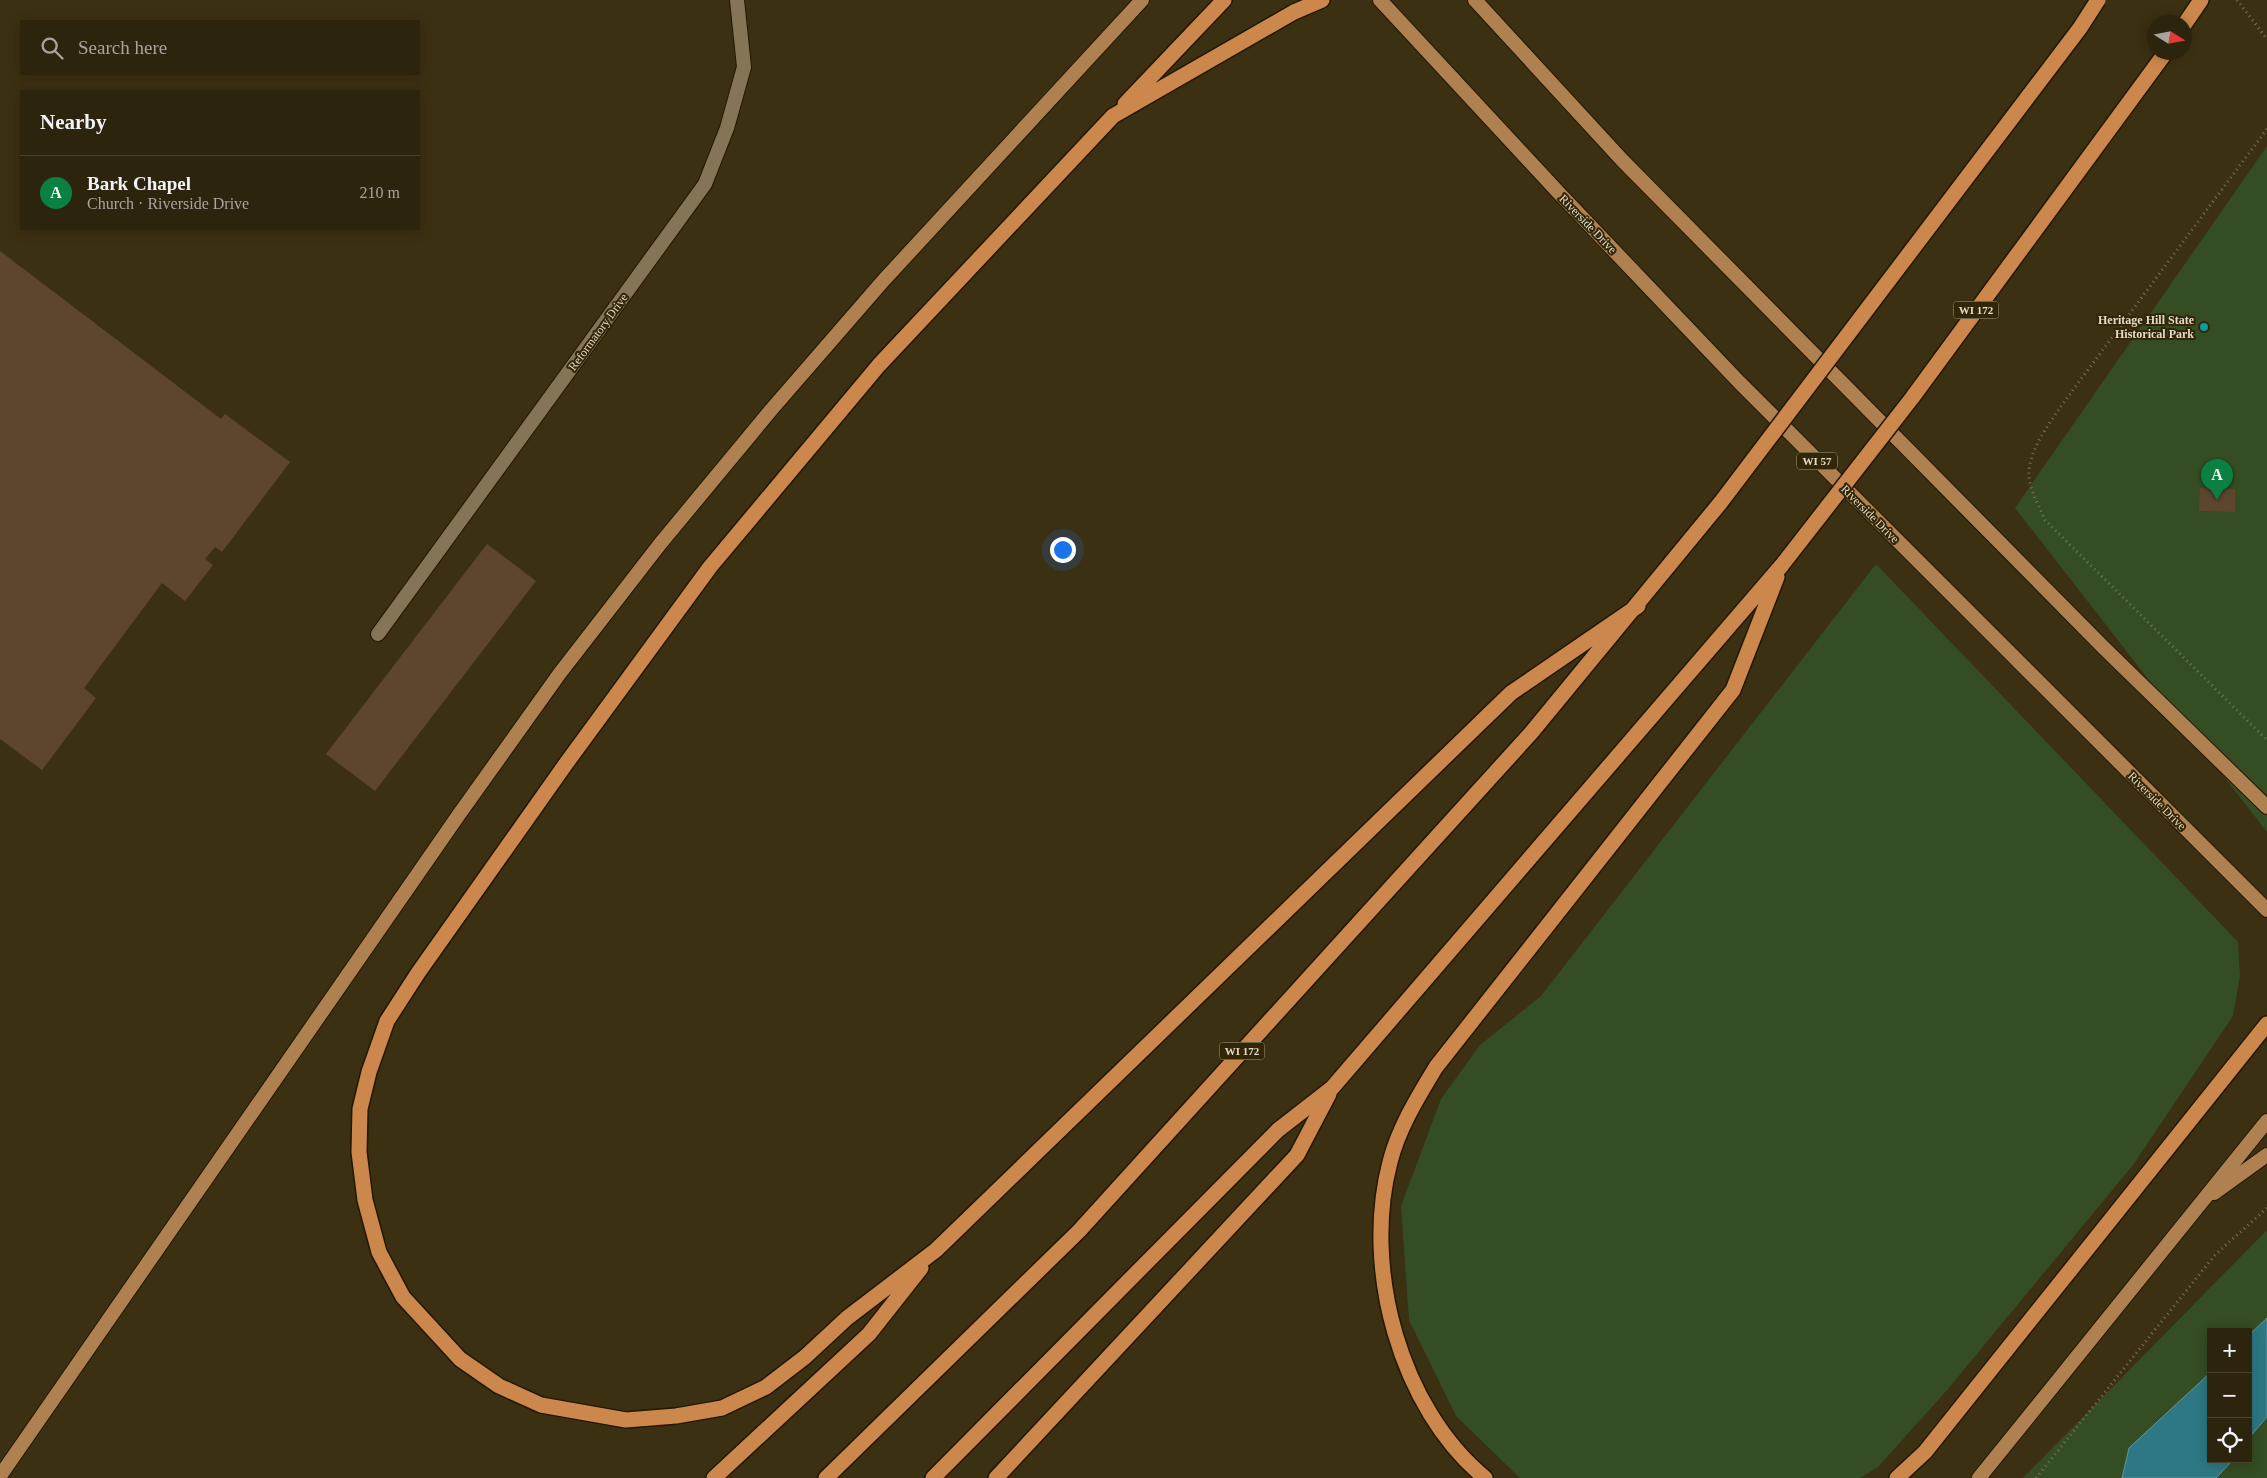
<!DOCTYPE html>
<html lang="en">
<head>
<meta charset="utf-8">
<style>
	:root { --surface:#2d240e; --page:#39301c; --text:#f1f3f6; --muted:#a7a49e; --line:#48412e; --accent:#0b8043 }
	body { margin:0; font-family:"Times New Roman",serif; background:var(--page); color:var(--text) }
	.controls { position:absolute; right:15px; bottom:15px; display:grid; overflow:hidden; border-radius:0px; box-shadow:0 2px 12px #0003 }
	.controls button { width:45px; height:45px; display:grid; place-items:center; padding:0; border:0; border-bottom:1px solid var(--line); background:var(--surface); color:var(--text); font:25px sans-serif }
	.compass { position:absolute; left:2147px; top:15px; width:45px; height:45px; border-radius:50%; background:var(--surface); box-shadow:0 2px 12px #0003; rotate:101deg }
	.you { position:absolute; left:1062px; top:549px; width:18px; height:18px; margin:-12px; border:4px solid #fff; border-radius:50%; background:#1a73e8; box-shadow:0 0 0 8px #1a73e833 }
	.badge { display:grid; place-items:center; width:32px; height:32px; border-radius:50%; background:var(--accent); color:#fff; font-size:16px; font-weight:700 }
	.pin { position:absolute; translate:-50% -41px; filter:drop-shadow(0 1px 2px #0008) }
	.pin::after { content:''; position:absolute; top:26px; width:18px; height:15px; background:inherit; clip-path:polygon(0 0,100% 0,50% 100%) }
	.list { margin:0; padding:0; list-style:none }
	h2 { display:flex; justify-content:space-between; align-items:center; height:65px; margin:0; padding:0 20px; font-size:21px }
	h2 small { font-size:16px; font-weight:400; color:var(--muted) }
	.list li { display:grid; grid-template-columns:32px 1fr auto; gap:15px; align-items:center; box-sizing:border-box; height:75px; padding:0 20px; border-top:1px solid var(--line) }
	.list b { display:block; font-size:19px; white-space:nowrap }
	.list p { margin:0; font-size:16px; white-space:nowrap; color:var(--muted) }
	.list em { font-size:16px; font-style:normal; color:var(--muted) }
	.icon { flex:none; width:28px; height:28px; fill:none; stroke:currentColor; stroke-width:2; stroke-linecap:round; stroke-linejoin:round }
	.map { position:relative; flex:none; width:2267px; height:1478px; overflow:hidden }
	.search { position:absolute; background:var(--surface); box-shadow:0 2px 12px #0003; left:20px; top:20px; width:400px; height:55px; display:flex; align-items:center; gap:12px; box-sizing:border-box; padding:0 18px; border-radius:0px; color:var(--muted); font-size:19px }
	.panel { position:absolute; background:var(--surface); box-shadow:0 2px 12px #0003; left:20px; top:90px; width:400px; height:140px; border-radius:0px }
	.map>svg:first-child { display:block }
</style>
</head>
<body>
<div class="map">
<svg width="2267" height="1478" viewBox="0 0 2267 1478">
	<rect width="100%" height="100%" fill="#3c3012"/>
	<!-- green -->
	<path fill="#344d23" fill-rule="evenodd" d="M 2267,146 L 2267,832 L 2015,508 Z
		M 1876,564 L 2238,942 L 2240,976 L 2233,1016 L 2133,1165 L 1948,1389 L 1878,1467 L 1860,1478 L 1520,1478 L 1456,1416 L 1409,1320 L 1401,1206 L 1441,1099 L 1480,1045 L 1541,996 Z
		M 2267,1230 L 2267,1478 L 2023,1478 ZM 2211,1332 L 2248,1332 L 2248,1459 L 2211,1459 Z"/>
	<!-- water -->
	<path fill="#2d7884" stroke="#639599" d="M 2267,1318 L 2267,1417 L 2248,1439 L 2248,1336 Z
		M 2211,1372 L 2211,1459 L 2234,1459 L 2216,1478 L 2122,1478 L 2129,1448 Z"/>
	<!-- building -->
	<path fill="#5d452e" d="M 0,251 L 221,419 L 225,414 L 290,462 L 222,552 L 215,547 L 205,559 L 213,565 L 185,601 L 162,583 L 84,688 L 96,698 L 42,770 L 0,739 Z
		M 2200,488 L 2235,489 L 2235,512 L 2199,511 Z
		M 487,544 L 536,581 L 375,791 L 326,754 Z"/>
	<g fill="none" stroke-linecap="round" stroke-linejoin="round">
		<!-- minor casing -->
		<g stroke="#231700" stroke-width="16">
			<path id="minor" d="M 378,634 L 705,184 L 727,128 L 744,67 L 737,0"/>
		</g>
		<!-- primary casing -->
		<g stroke="#231700" stroke-width="16">
			<path id="primary" d="M 1380,0 L 1558,192 L 1739,382 L 2267,910
				M 1475,0 L 1622,160 L 2103,647 L 2267,807
				M 2214,1193 L 2267,1155
				M 0,1476 L 460,813 L 560,673 L 660,544 L 771,410 L 883,281 L 1142,0
				M 1979,1478 L 2267,1121"/>
		</g>
		<!-- motorway casing -->
		<g stroke="#231700" stroke-width="18">
			<path id="motorway" d="M 1322,0 L 1294,12 L 1113,116 L 879,365 L 710,567 L 565,765 L 418,973 L 387,1021 L 369,1072 L 360,1109 L 359,1152 L 365,1200 L 379,1252 L 403,1297 L 460,1359 L 499,1386 L 541,1405 L 626,1420 L 676,1416 L 722,1408 L 766,1387 L 805,1357 L 847,1318 L 936,1250 L 1511,693 L 1638,606
				M 2184,25 L 2201,0
				M 1125,104 L 1224,0
				M 714,1478 L 869,1334 L 921,1268
				M 826,1478 L 1079,1231 L 1531,733 L 1721,502
				M 933,1478 L 1278,1130 L 1332,1088 L 1782,565
				M 996,1478 L 1297,1155 L 1329,1094
				M 1485,1478 C 1400,1408 1362,1268 1390,1162 C 1399,1127 1418,1097 1436,1067 L 1733,690 L 1777,577
				M 1897,1478 L 1925,1452 L 2267,1024"/>
		</g>
		<!-- path -->
		<path stroke="#7c7259" stroke-width="3" stroke-dasharray="1 4" stroke-linecap="butt" d="M 2237,0 L 2267,39
			M 2267,129 L 2061,406 C 2048,426 2028,451 2029,476 C 2030,490 2039,506 2045,520 L 2267,740
			M 2036,1478 L 2215,1255 L 2267,1208"/>
		<!-- minor -->
		<use href="#minor" stroke="#837555" stroke-width="14"/>
		<!-- primary -->
		<use href="#primary" stroke="#af8050" stroke-width="14"/>
		<!-- motorway -->
		<use href="#motorway" stroke="#cc874c" stroke-width="15"/>
		<!-- motorway-bridge casing -->
		<g stroke="#231700" stroke-width="18" stroke-linecap="butt">
			<path id="motorway-bridge" d="M 1721,502 L 2080,28 L 2098,0
				M 1782,565 L 1912,398 L 2166,52"/>
		</g>
		<!-- motorway-bridge -->
		<use href="#motorway-bridge" stroke="#cc874c" stroke-width="15"/>
	</g>
	<!-- markers -->
	<circle fill="#0f9aa8" stroke="#322607" stroke-width="2" cx="2204" cy="327" r="5"/>
	<g text-anchor="middle" dominant-baseline="central" stroke-width="4" stroke-linejoin="round" paint-order="stroke">
		<!-- shield labels -->
		<g fill="#322607" stroke="#aca48f" stroke-width="1">
			<rect x="1953.5" y="301.5" width="45" height="17" rx="4"/>
			<rect x="1797" y="452.5" width="40" height="17" rx="4"/>
			<rect x="1219.5" y="1042.5" width="45" height="17" rx="4"/>
		</g>
		<g font-size="11" font-weight="bold" fill="#e1dac9">
			<text x="1976" y="310">WI 172</text>
			<text x="1817" y="461">WI 57</text>
			<text x="1242" y="1051">WI 172</text>
		</g>
		<!-- street labels -->
		<g font-size="12" fill="#e1dac9" stroke="#322607">
			<text transform="translate(1588 224) rotate(46)">Riverside Drive</text>
			<text transform="translate(598 332) rotate(-54)">Reformatory Drive</text>
			<text transform="translate(1870 514) rotate(45)">Riverside Drive</text>
			<text transform="translate(2157 801) rotate(45)">Riverside Drive</text>
		</g>
		<!-- poi labels -->
		<g font-size="12" font-weight="bold" fill="#e1dac9" stroke="#322607" text-anchor="end">
			<text x="2194" y="320">Heritage Hill State<tspan x="2194" dy="14">Historical Park</tspan></text>
		</g>
	</g>
</svg>
<div class="controls">
<button>+</button>
<button>−</button>
<button><svg class="icon" aria-label="locate" viewBox="0 0 24 24"><circle cx="12" cy="12" r="6"/><path d="M12 2v4M12 18v4M2 12h4M18 12h4"/></svg></button>
</div>
<svg class="compass" viewBox="-18 -18 36 36"><path d="M0-13l5 13h-10z" fill="#e53935"/><path d="M0 13l5-13h-10z" fill="#a7a49e"/></svg>
<div class="you"></div>
<div class="pin badge" style="left:2217px;top:500px">A</div>
<div class="search"><svg class="icon" aria-label="search" viewBox="0 0 24 24"><circle cx="10" cy="10" r="6"/><path d="M15 15l6 6"/></svg>Search here</div>
<section class="panel">
<h2>Nearby<small></small></h2>
<ul class="list">
<li><span class="badge">A</span><div><b>Bark Chapel</b><p>Church · Riverside Drive</p></div><em>210 m</em></li>
</ul>
</section>
</div>
</body>
</html>
